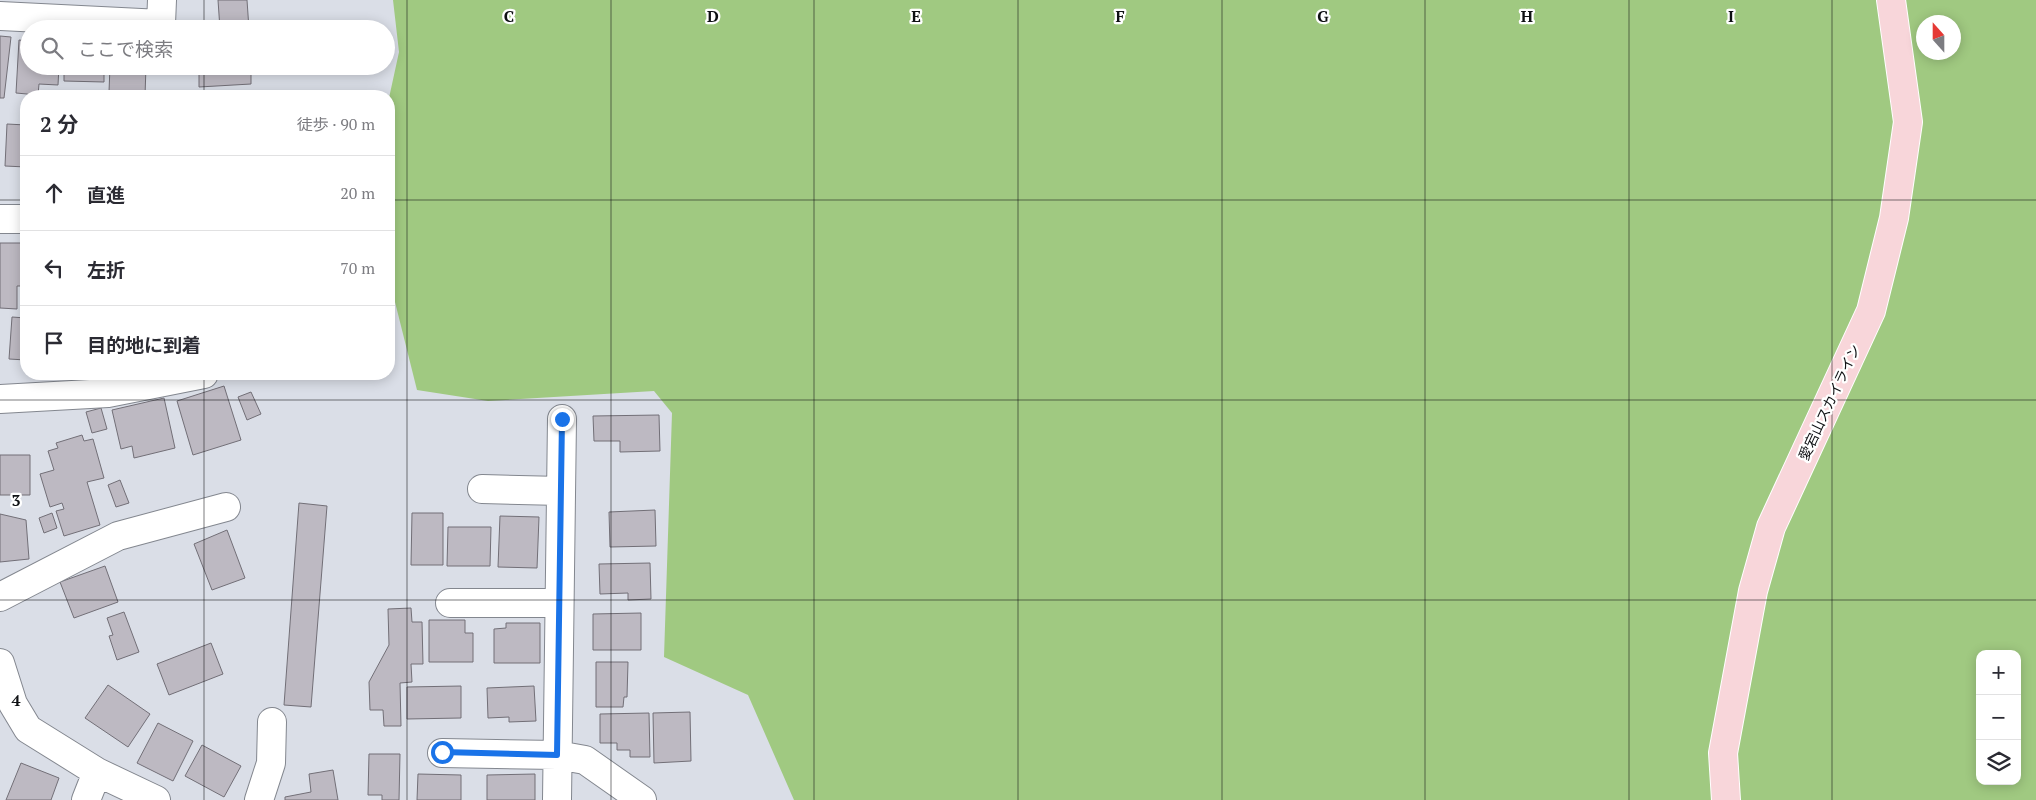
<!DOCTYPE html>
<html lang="ja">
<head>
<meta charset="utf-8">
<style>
	:root { --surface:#fff; --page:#f7f7f7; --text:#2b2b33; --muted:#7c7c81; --line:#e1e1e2 }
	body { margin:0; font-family:"PT Serif","Noto Sans JP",serif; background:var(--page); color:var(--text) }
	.controls { position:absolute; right:15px; bottom:15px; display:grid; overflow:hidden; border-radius:10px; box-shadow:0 2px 12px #0003 }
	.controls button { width:45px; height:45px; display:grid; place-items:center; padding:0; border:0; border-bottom:1px solid var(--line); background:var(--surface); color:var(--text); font:25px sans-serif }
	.compass { position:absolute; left:1916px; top:15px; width:45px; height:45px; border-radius:50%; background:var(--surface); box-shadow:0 2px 12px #0003; rotate:339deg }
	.stop { position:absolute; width:15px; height:15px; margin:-11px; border:4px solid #1a73e8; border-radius:50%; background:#fff }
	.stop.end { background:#1a73e8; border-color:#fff; box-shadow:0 1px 5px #0008 }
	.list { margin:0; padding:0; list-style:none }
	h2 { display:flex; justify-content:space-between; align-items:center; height:65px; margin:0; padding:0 20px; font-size:21px }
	h2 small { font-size:16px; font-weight:400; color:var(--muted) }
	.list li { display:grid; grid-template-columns:32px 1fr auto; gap:15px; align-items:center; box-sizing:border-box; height:75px; padding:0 20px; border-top:1px solid var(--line) }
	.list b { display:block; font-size:19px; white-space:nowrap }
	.list em { font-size:16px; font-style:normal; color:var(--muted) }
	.icon { flex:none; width:28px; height:28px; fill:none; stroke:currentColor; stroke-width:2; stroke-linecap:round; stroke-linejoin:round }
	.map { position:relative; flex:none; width:2036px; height:800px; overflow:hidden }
	.search { position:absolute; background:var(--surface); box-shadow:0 2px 12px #0003; left:20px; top:20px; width:375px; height:55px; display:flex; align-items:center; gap:12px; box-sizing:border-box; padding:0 18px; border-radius:28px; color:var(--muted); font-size:19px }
	.panel { position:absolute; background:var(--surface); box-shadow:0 2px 12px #0003; left:20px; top:90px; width:375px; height:290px; border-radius:20px }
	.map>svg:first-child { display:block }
</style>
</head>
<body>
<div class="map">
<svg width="2036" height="800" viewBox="0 0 2036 800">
	<rect width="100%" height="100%" fill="#dadee7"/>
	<!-- green -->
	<path fill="#a0c981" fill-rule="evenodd" d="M 393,0 L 2036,0 L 2036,800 L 794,800 L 748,695 L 664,657 L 672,413 L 654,391 L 488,401 L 417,390 L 389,278 L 389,98 L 399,52 ZM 1924,22 L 1954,22 L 1954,52 L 1924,52 ZM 1980,654 L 2017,654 L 2017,781 L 1980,781 Z"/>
	<!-- building -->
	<path fill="#bdb9c2" stroke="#726f77" d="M 218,0 L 247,0 L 249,29 L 220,29 Z
		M 0,36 L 11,37 L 4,98 L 0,98 Z
		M 19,40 L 29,41 L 29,66 L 59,66 L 58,85 L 39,84 L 38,95 L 16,93 Z
		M 64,66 L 104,66 L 104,82 L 64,81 Z
		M 110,66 L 146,66 L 145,96 L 123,96 L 123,93 L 109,92 Z
		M 199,66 L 251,66 L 251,84 L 199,87 Z
		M 7,124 L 26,125 L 26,167 L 5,166 Z
		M 0,243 L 26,243 L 26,286 L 17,286 L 17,309 L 0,308 Z
		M 12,317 L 26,318 L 26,360 L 9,359 Z
		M 224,386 L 241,440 L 193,455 L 177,401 Z
		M 251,392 L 261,414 L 247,420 L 238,397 Z
		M 164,398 L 175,448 L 134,458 L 132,446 L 121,449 L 112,410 Z
		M 101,408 L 107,429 L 92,433 L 86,412 Z
		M 659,415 L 660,451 L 620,452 L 620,441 L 594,441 L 593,416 Z
		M 82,435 L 84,441 L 93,439 L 104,478 L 87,482 L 100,525 L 64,536 L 56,511 L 64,509 L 62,503 L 50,507 L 40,474 L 54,470 L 48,451 L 58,448 L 56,443 Z
		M 0,455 L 30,455 L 30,495 L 0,495 Z
		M 120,480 L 129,503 L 116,507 L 108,485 Z
		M 299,503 L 327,506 L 311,707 L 284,705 Z
		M 655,510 L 656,546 L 610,547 L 609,512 Z
		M 52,513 L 57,528 L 44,533 L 39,518 Z
		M 412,513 L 443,513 L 443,565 L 411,565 Z
		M 0,514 L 26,520 L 29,559 L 0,562 Z
		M 500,516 L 539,517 L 537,568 L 498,567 Z
		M 448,527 L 491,527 L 490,566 L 447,566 Z
		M 227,530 L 245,578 L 212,590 L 194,544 Z
		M 650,563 L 651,599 L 628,600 L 628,593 L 600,594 L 599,564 Z
		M 105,566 L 118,602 L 74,618 L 60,582 Z
		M 411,608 L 412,622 L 422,622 L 423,664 L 411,664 L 412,682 L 400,683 L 401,726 L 384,726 L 383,710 L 370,710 L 369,682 L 389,645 L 388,609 Z
		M 124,612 L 139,652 L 117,660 L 109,636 L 113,635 L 107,618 Z
		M 641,613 L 641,650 L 593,650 L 593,614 Z
		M 429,620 L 465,620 L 465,633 L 473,633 L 473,662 L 429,662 Z
		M 506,623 L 540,623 L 540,663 L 494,663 L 494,629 L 506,628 Z
		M 211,643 L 223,674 L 169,695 L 157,664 Z
		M 596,662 L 628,662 L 627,697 L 624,697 L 623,707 L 596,707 Z
		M 108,685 L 150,714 L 128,747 L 85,718 Z
		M 461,686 L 461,718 L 407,719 L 407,687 Z
		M 534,686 L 536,721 L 509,722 L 509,717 L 488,718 L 487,688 Z
		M 690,712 L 691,761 L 654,763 L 653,713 Z
		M 649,713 L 650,757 L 630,757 L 630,750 L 617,750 L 617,743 L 600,743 L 600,714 Z
		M 158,723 L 193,741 L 173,781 L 137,763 Z
		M 202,745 L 241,766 L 224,797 L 185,776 Z
		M 369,754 L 400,754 L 399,800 L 382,800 L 382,795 L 368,795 Z
		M 21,763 L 59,778 L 51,800 L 6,800 Z
		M 333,770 L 338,800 L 285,800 L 285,797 L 311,792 L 309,774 Z
		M 418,774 L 461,775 L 461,800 L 417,800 Z
		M 535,774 L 535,800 L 487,800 L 487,775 Z"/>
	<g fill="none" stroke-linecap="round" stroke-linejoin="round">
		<!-- minor casing -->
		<g stroke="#83878f" stroke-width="30">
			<path id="minor" d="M 0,16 L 161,24 L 162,0
				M 0,219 L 26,219
				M 0,399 L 108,393 L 204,374
				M 482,489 L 561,491
				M 0,597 L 118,536 L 226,507
				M 450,603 L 559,603
				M 0,663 L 13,704 L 28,729 L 97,772 L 156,800
				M 442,753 L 557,755 L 585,760 L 642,800
				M 86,800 L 97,772
				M 259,800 L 271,763 L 272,722
				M 557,800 L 562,419"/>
		</g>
		<!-- major casing -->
		<g stroke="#fff" stroke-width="30">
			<path id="major" d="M 1726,800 L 1723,753 L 1753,591 L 1771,527 L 1871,311 L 1894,218 L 1908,122 L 1891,0"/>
		</g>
		<!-- minor -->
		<use href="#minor" stroke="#fff" stroke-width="28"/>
		<!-- major -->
		<use href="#major" stroke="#f8d6da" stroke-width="28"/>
	</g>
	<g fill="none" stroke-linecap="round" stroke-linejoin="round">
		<!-- route -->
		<path stroke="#1a73e8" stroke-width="6" d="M 442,752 L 557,755 L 562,419"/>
	</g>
	<!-- grid -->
	<path fill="none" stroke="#0e1013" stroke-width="1" stroke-opacity="0.55" d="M 204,0 L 204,29M 407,0 L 407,800M 611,0 L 611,800M 814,0 L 814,800M 1018,0 L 1018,800M 1222,0 L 1222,800M 1425,0 L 1425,800M 1629,0 L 1629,800M 1832,0 L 1832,800M 204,66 L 204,96M 0,200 L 26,200M 389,200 L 2036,200M 204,374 L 204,800M 0,400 L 2036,400M 0,600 L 2036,600"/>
	<g text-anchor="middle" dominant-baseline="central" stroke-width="4.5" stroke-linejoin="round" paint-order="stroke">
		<!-- street labels -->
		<g font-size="14" fill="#0e1013" stroke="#fff">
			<text transform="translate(1829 402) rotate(-65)">愛宕山スカイライン</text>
		</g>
	</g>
	<g font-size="16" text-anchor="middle" font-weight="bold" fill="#0e1013" stroke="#fff" stroke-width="4.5" stroke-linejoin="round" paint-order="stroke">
		<text x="509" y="22">C</text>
		<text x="713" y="22">D</text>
		<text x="916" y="22">E</text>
		<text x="1120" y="22">F</text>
		<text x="1323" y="22">G</text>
		<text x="1527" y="22">H</text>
		<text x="1731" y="22">I</text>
		<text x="16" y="506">3</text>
		<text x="16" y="706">4</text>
	</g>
</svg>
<div class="controls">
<button>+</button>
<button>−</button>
<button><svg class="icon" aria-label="layers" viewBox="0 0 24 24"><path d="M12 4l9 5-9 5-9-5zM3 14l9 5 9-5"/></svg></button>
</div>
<svg class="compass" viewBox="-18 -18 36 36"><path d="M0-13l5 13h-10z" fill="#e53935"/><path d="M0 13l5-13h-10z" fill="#7c7c81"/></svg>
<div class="stop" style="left:442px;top:752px"></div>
<div class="stop end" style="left:562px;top:419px"></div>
<div class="search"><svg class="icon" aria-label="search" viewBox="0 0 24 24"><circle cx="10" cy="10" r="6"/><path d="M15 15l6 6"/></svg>ここで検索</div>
<section class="panel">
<h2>2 分<small>徒歩 · 90 m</small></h2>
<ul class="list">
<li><svg class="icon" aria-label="ahead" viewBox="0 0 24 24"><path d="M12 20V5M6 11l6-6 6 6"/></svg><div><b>直進</b></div><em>20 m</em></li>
<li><svg class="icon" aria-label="left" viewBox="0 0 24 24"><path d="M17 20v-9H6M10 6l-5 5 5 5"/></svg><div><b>左折</b></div><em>70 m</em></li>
<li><svg class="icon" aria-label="arrive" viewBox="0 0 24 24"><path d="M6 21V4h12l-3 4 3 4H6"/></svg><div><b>目的地に到着</b></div></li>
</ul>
</section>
</div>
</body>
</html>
